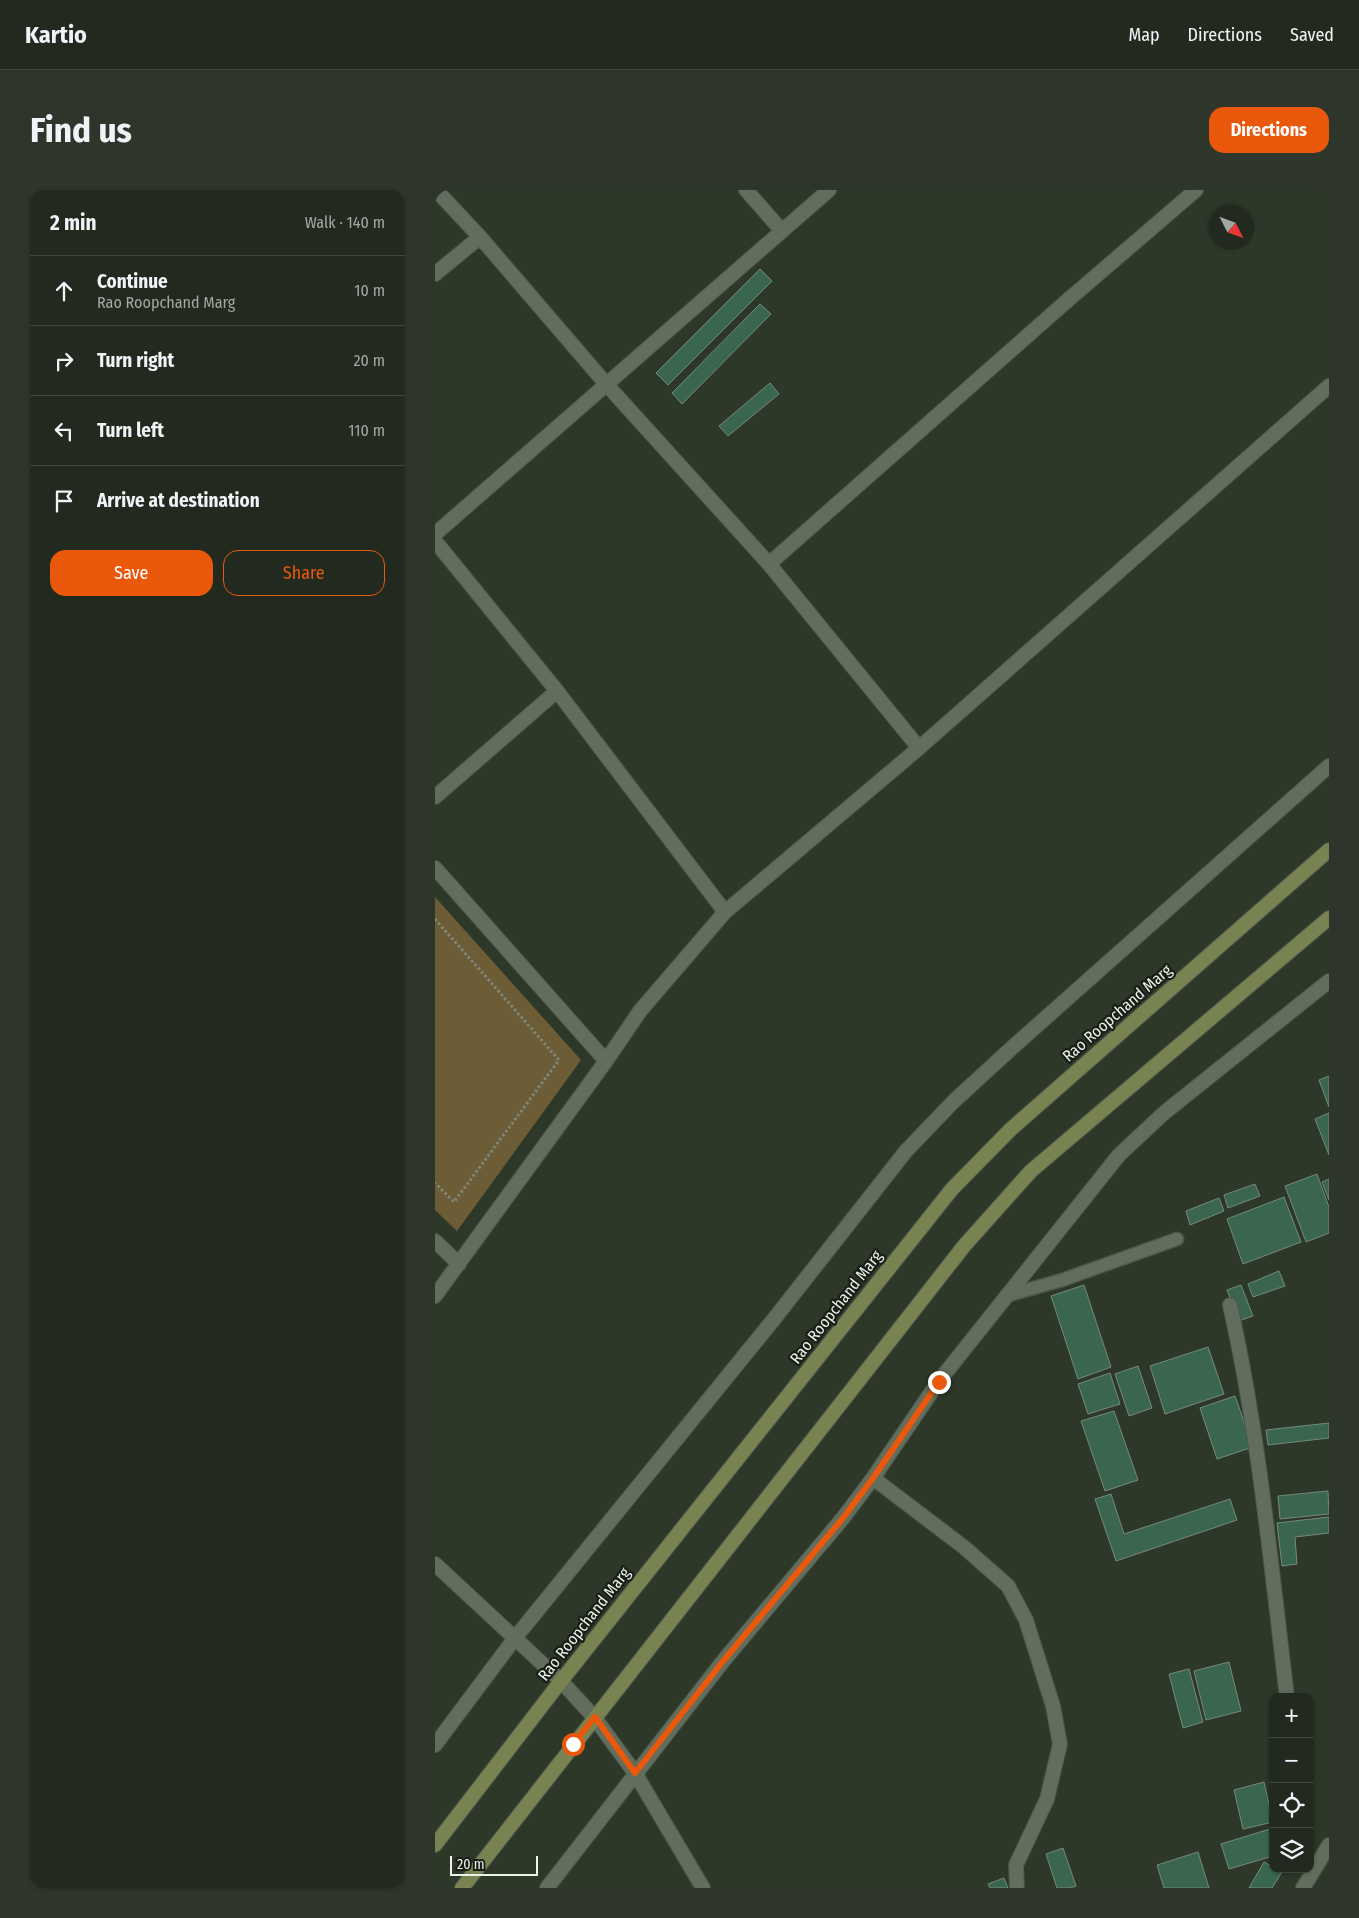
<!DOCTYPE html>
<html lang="en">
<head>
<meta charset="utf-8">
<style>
	:root { --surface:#222a1f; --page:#2e362c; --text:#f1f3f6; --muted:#a2a7a4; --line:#3f463d; --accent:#ea580c }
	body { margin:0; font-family:"Fira Sans Condensed",sans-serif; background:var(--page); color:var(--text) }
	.controls { position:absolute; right:15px; bottom:15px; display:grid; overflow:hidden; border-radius:10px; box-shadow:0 1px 4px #0004 }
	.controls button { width:45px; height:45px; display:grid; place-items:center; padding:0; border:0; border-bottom:1px solid var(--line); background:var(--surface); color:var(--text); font:25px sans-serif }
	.compass { position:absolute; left:774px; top:15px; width:45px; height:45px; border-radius:50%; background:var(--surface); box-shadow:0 1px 4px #0004; rotate:132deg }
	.scale { position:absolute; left:15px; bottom:12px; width:88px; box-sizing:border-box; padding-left:5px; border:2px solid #ebf2e8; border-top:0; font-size:14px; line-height:18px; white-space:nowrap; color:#ebf2e8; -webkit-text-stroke:4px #191e17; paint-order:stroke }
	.stop { position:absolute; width:15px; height:15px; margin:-11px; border:4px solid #ea580c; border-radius:50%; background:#fff }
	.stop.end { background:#ea580c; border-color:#fff; box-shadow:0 1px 5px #0008 }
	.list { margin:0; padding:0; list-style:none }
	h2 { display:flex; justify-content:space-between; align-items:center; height:65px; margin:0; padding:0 20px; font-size:21px }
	h2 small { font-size:16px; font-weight:400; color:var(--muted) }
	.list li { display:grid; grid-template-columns:32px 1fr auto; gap:15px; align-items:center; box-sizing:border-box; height:70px; padding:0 20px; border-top:1px solid var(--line) }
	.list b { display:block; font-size:19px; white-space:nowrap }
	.list p { margin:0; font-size:16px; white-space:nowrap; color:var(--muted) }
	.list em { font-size:16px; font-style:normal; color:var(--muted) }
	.actions { display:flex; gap:10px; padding:15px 20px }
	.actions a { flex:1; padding:11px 0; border:1px solid var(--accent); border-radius:15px; text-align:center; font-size:18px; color:var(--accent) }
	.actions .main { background:var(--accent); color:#fff }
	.icon { flex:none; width:28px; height:28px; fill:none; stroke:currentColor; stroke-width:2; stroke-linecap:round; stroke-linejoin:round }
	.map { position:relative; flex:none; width:894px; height:1698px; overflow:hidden; border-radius:15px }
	header { display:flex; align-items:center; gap:30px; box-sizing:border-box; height:70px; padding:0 25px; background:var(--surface); border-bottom:1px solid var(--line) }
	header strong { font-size:24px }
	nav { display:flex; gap:28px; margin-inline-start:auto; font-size:18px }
	.intro { display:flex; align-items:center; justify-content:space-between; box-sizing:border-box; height:120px; padding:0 30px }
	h1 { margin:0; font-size:35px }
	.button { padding:12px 22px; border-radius:15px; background:var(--accent); color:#fff; font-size:18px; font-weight:700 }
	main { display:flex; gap:30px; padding:0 30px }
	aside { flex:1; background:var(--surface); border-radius:15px; box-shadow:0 1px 4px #0004 }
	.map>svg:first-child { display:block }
</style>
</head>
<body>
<header>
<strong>Kartio</strong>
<nav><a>Map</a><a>Directions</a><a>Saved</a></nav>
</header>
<div class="intro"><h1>Find us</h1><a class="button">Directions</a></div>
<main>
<aside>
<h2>2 min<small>Walk · 140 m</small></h2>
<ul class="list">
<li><svg class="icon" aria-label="ahead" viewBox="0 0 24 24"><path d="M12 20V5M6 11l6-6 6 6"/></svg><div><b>Continue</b><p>Rao Roopchand Marg</p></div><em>10 m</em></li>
<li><svg class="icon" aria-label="right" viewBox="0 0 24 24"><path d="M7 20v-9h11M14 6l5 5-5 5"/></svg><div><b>Turn right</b></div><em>20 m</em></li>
<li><svg class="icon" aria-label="left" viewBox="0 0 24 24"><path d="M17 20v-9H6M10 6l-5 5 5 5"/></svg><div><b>Turn left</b></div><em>110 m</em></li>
<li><svg class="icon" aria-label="arrive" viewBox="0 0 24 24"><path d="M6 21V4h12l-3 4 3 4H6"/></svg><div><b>Arrive at destination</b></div></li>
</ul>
<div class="actions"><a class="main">Save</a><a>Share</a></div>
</aside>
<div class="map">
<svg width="894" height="1698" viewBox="0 0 894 1698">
	<rect width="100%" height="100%" fill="#2e3829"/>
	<!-- green -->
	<path fill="#6d5d37" d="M 0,707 L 146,870 L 22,1041 L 0,1020 Z"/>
	<!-- building -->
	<path fill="#3a664f" stroke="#75897d" d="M 325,79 L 337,91 L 233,195 L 221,183 Z
		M 325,114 L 336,124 L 247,214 L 237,203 Z
		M 335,193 L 344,204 L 293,246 L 284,236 Z
		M 894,886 L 894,917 L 884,890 Z
		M 894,923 L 894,965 L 880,929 Z
		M 882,984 L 894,1017 L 894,1043 L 871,1052 L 850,996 Z
		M 894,989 L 894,1010 L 887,992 Z
		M 820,994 L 825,1006 L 793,1018 L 789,1005 Z
		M 849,1007 L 866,1052 L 808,1074 L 792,1029 Z
		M 784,1008 L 789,1021 L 755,1035 L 751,1021 Z
		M 844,1081 L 850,1096 L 818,1107 L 813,1094 Z
		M 649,1095 L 676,1177 L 643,1189 L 616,1106 Z
		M 806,1095 L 818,1126 L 804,1131 L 792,1100 Z
		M 773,1157 L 789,1204 L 730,1224 L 715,1176 Z
		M 703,1176 L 717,1218 L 694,1226 L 680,1184 Z
		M 675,1183 L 685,1214 L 653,1224 L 643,1194 Z
		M 800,1206 L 818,1257 L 782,1269 L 765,1218 Z
		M 679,1221 L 703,1290 L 670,1301 L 646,1231 Z
		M 894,1233 L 894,1248 L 833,1255 L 831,1240 Z
		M 893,1301 L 894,1324 L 845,1329 L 843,1306 Z
		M 676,1304 L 689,1344 L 795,1309 L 802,1330 L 681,1371 L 660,1309 Z
		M 894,1327 L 894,1343 L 860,1347 L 862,1374 L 847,1376 L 842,1333 Z
		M 794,1472 L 806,1521 L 771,1530 L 759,1481 Z
		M 754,1479 L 768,1532 L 748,1538 L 734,1484 Z
		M 829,1592 L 838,1632 L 808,1639 L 799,1600 Z
		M 838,1638 L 838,1666 L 794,1679 L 786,1654 Z
		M 628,1658 L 641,1696 L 635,1698 L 622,1698 L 611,1664 Z
		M 763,1662 L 774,1698 L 729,1698 L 722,1675 Z
		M 829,1672 L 838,1677 L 838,1679 L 847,1682 L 837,1698 L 814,1698 Z
		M 569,1688 L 573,1698 L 555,1698 L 553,1694 Z"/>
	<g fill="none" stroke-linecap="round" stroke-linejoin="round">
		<!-- service casing -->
		<g stroke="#4d5649" stroke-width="15">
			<path id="service" d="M 574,1105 L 627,1090 L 742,1049"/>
		</g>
		<!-- minor casing -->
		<g stroke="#4d5649" stroke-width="16">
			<path id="minor" d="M 1,0 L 45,47 L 172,195 L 334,374 L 484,558
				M 311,0 L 347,41
				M 0,84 L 45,47
				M 0,344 L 394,0
				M 0,351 L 122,501 L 290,722
				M 334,374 L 633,110 L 761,0
				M 0,607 L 122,501
				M 0,678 L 171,871
				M 0,1051 L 24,1074
				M 0,1106 L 171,871 L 205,821 L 290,722 L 484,558 L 894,196
				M 795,1115 C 824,1244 836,1376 852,1507
				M 438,1288 L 530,1358 L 573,1396 L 591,1430 L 618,1516 L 625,1554 L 612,1609 L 581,1675 L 582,1698
				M 159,1527 L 200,1583 L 268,1698
				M 0,1555 L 80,1448 L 339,1129 L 471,961 L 519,911 L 579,856 L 894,576
				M 112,1698 L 289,1470 L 408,1328 L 438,1288 L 504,1191 L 684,965 L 729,923 L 894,791
				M 868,1698 L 894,1655"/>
		</g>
		<!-- tertiary casing -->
		<g stroke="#4d5649" stroke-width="16">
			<path id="tertiary" d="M 0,1374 L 126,1491 L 159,1527"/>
		</g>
		<!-- secondary casing -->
		<g stroke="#4d5649" stroke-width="16">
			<path id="secondary" d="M 0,1655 L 126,1491 L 517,999 L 576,939 L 894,660
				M 27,1698 L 529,1056 L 596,981 L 894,728"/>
		</g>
		<!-- path -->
		<path stroke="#7e877a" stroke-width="3" stroke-dasharray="2.5 2.5" stroke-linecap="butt" d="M 0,729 L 124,870 L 19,1012 L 0,993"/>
		<!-- service -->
		<use href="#service" stroke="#626e5d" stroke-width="12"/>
		<!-- minor -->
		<use href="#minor" stroke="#626e5d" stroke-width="14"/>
		<!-- tertiary -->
		<use href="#tertiary" stroke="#626e5d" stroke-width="14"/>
		<!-- secondary -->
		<use href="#secondary" stroke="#798352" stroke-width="14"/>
	</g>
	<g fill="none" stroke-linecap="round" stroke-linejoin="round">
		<!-- route -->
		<path stroke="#ea580c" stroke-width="6" d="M 138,1554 L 160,1527 L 200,1583 L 289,1470 L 408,1328 L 438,1288 L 504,1192"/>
	</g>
	<g text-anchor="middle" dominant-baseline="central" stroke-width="4.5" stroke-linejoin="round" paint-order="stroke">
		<!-- street labels -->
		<g font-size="16" fill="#ebf2e8" stroke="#191e17">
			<text transform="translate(682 823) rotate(-41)">Rao Roopchand Marg</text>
			<text transform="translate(401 1117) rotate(-52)">Rao Roopchand Marg</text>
			<text transform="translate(149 1434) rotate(-52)">Rao Roopchand Marg</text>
		</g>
	</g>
</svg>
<div class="controls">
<button>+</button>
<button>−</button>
<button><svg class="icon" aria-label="locate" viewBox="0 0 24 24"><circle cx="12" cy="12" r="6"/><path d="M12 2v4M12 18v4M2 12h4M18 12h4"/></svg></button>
<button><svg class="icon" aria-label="layers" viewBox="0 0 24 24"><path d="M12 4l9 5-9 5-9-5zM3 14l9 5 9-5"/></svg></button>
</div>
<svg class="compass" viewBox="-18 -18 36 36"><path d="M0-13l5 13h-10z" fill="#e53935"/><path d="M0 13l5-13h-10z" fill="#a2a7a4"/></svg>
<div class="scale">20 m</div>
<div class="stop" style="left:138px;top:1554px"></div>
<div class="stop end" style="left:504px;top:1192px"></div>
</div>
</main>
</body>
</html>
